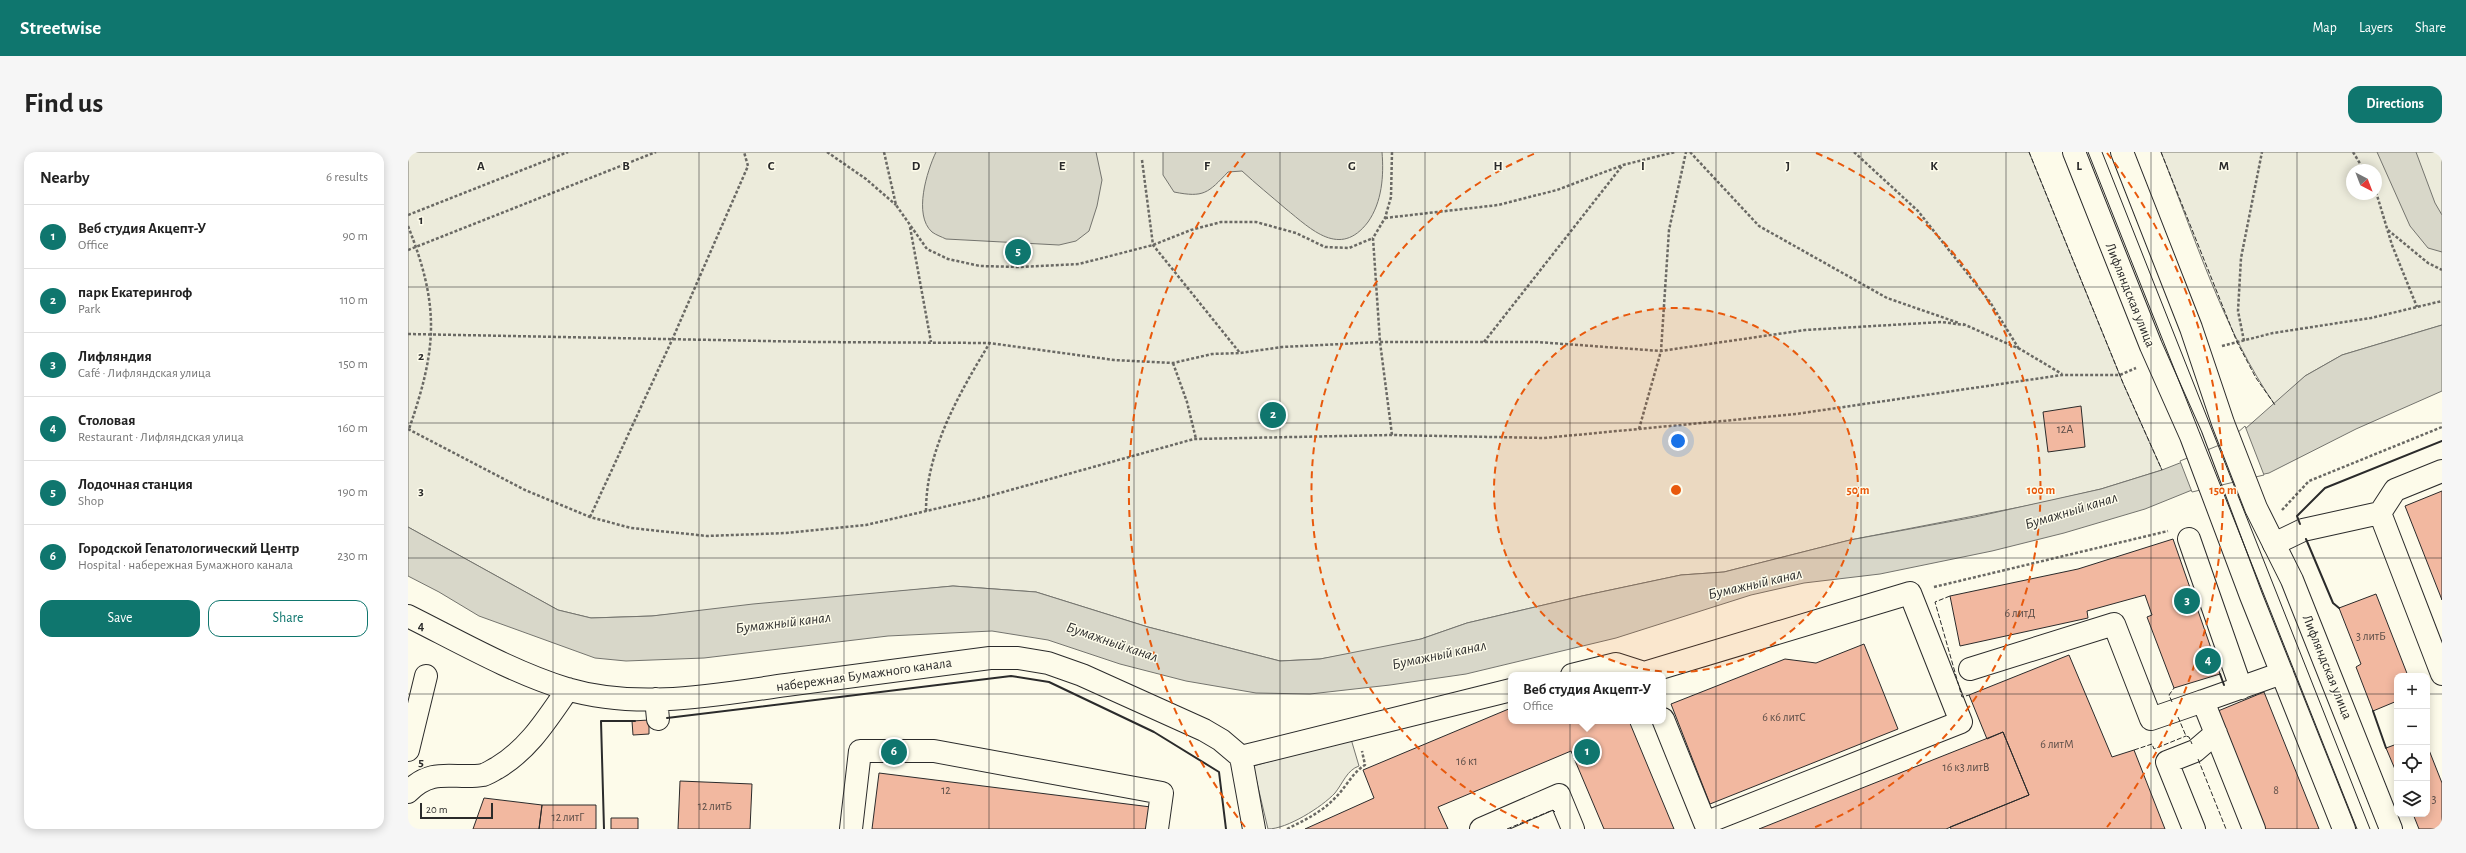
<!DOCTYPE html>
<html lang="en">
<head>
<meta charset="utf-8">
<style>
	:root { --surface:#fff; --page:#f6f6f6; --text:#222; --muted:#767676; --line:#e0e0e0; --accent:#0f766e }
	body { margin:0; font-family:"Alegreya Sans",sans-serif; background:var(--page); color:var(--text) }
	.controls { position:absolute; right:12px; bottom:12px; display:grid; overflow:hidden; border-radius:8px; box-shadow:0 2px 10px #0003 }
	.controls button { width:36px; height:36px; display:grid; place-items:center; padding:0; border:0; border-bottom:1px solid var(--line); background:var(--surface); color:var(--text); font:20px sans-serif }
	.compass { position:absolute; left:1938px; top:12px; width:36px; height:36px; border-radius:50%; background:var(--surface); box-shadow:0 2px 10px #0003; rotate:138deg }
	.scale { position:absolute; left:12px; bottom:10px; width:73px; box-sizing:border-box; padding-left:4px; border:2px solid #2b2b2b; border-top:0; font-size:11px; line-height:14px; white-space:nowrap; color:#2b2b2b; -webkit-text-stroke:3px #fdfbea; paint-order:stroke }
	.you { position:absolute; left:1270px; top:289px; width:14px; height:14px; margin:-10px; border:3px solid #fff; border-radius:50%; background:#1a73e8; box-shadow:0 0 0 6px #1a73e833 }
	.badge { display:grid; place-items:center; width:26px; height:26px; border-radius:50%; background:var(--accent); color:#fff; font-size:13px; font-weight:700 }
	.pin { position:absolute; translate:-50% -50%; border:2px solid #fff; box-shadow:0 1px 4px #0006 }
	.popup { position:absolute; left:1100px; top:520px; width:158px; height:52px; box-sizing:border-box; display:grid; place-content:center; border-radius:8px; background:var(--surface); filter:drop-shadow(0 1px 3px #0005); font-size:13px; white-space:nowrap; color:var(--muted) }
	.popup b { font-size:15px; color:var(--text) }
	.popup::after { content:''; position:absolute; left:50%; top:100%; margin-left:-8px; border:8px solid transparent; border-top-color:var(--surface) }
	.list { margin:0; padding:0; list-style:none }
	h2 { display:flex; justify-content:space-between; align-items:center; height:52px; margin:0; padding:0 16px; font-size:17px }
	h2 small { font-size:13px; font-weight:400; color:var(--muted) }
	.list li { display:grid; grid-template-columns:26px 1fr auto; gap:12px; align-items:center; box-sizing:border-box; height:64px; padding:0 16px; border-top:1px solid var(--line) }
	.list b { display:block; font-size:15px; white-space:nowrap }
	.list p { margin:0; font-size:13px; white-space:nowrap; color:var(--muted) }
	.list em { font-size:13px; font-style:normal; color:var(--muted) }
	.actions { display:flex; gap:8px; padding:12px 16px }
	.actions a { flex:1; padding:9px 0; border:1px solid var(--accent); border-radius:12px; text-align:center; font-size:14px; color:var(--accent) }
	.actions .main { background:var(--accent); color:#fff }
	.icon { flex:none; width:22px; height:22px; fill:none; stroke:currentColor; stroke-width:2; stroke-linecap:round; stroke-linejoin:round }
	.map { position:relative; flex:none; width:2034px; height:677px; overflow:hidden; border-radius:12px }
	header { display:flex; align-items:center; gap:24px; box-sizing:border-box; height:56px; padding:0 20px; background:var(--accent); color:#fff }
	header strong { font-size:19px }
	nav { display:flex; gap:22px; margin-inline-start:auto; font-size:14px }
	.intro { display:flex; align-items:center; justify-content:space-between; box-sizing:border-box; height:96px; padding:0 24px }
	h1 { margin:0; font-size:28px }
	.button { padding:10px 18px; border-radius:12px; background:var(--accent); color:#fff; font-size:14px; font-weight:700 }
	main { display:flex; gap:24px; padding:0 24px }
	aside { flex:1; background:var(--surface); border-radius:12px; box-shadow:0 2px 10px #0003 }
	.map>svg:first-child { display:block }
</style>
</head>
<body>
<header>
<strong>Streetwise</strong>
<nav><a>Map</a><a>Layers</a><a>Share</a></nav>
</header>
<div class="intro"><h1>Find us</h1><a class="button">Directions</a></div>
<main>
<aside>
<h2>Nearby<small>6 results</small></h2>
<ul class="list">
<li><span class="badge">1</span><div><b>Веб студия Акцепт-У</b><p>Office</p></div><em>90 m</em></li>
<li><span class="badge">2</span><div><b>парк Екатерингоф</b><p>Park</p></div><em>110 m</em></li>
<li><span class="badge">3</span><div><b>Лифляндия</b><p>Café · Лифляндская улица</p></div><em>150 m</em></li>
<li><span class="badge">4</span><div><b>Столовая</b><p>Restaurant · Лифляндская улица</p></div><em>160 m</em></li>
<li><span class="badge">5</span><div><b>Лодочная станция</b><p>Shop</p></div><em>190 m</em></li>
<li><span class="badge">6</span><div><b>Городской Гепатологический Центр</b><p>Hospital · набережная Бумажного канала</p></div><em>230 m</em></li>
</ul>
<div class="actions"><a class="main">Save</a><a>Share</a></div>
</aside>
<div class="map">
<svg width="2034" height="677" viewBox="0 0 2034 677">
	<rect width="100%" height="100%" fill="#fdfbea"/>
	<!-- green -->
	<path fill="#ecebdb" stroke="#74746e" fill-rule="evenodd" d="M 0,0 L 1621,0 L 1715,231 L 1754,318 L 1693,337 L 1633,351 L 1442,388 L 1316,420 L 1273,423 L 1174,444 L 1059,471 L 1013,487 L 966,498 L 912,507 L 872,509 L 740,475 L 628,440 L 545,434 L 244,464 L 183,466 L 150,458 L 0,375 Z
		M 1753,0 L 2034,0 L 2034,173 L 1934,203 L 1897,224 L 1867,253 C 1816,180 1786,83 1753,0 ZM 1944,18 L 1968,18 L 1968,42 L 1944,42 Z
		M 943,587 L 951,614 C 939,618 935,631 927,641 C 914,655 879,677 860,677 L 845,614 Z"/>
	<!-- water -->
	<path fill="#d8d7c9" stroke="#74746e" d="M 528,0 L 688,0 L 694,28 L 689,54 L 681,79 L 668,89 L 651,93 L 538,87 C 534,85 528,83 524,80 C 505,63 519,19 528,0 Z
		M 755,0 L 974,0 C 976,24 974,50 960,70 C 932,107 903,77 878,57 C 863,44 848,32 834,19 L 820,20 C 800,41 796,46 766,40 L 755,23 Z
		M 1969,0 L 2008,0 L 2027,51 L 2034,63 L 2034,100 L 2020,96 L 2002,74 Z
		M 2034,173 L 2034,239 L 1948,277 L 1861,321 L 1784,338 L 1737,357 L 1656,381 L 1584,399 L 1472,422 L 1396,431 L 1343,443 L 1208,486 L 1058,522 L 982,533 L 902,542 L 848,541 L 778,529 L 712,512 L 640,488 L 584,479 L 480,484 L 296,506 L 218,509 L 187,506 L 71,464 L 31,440 L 0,424 L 0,375 L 150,458 L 183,466 L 244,464 L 345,452 L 545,434 L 628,440 L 740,475 L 872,509 L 912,507 L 1013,487 L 1059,471 L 1174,444 L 1273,423 L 1316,420 L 1442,388 L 1567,365 L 1693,337 L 1754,318 L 1820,292 L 1897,224 L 1934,203 Z"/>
	<!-- pier -->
	<path fill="#fdfbea" stroke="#74746e" d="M 1837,274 L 1856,323 L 1784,340 L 1772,309 L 1819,290 Z"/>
	<!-- building -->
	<path fill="#f2b8a0" stroke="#2b2b2b" d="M 1673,254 L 1677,295 L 1640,300 L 1635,260 Z
		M 2034,339 L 2034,448 L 1997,354 Z
		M 1765,387 L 1812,522 L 1766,536 L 1739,465 L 1744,463 L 1737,443 L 1679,459 L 1680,466 L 1552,494 L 1542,444 L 1670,417 Z
		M 1968,442 L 2000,524 L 1989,524 L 1989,549 L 1965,559 L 1948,515 L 1953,512 L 1931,456 Z
		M 1456,492 L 1490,577 L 1302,652 L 1263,552 L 1377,507 L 1408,511 Z
		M 1661,503 L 1704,605 L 1726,598 L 1757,677 L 1543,677 L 1542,675 L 1621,643 L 1595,580 L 1579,587 L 1561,543 Z
		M 1856,540 L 1911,677 L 1857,677 L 1825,598 L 1810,559 Z
		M 1103,556 L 1103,569 L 1221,569 L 1266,677 L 1196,677 L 1163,599 L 1030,655 L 1040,677 L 897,677 L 966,646 L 955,618 Z
		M 241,568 L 241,582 L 225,583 L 224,569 Z
		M 1595,580 L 1621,643 L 1538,677 L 1351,677 Z
		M 1989,592 L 1989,622 L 1978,596 Z
		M 2019,593 L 2034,631 L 2034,677 L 2011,677 L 2005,662 L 2019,662 Z
		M 471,621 L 743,655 L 740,677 L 464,677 Z
		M 272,629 L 344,632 L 342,677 L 270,677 Z
		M 76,646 L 134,653 L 131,677 L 65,677 Z
		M 134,653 L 188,653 L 188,677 L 131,677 Z
		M 203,666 L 230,666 L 230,677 L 203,677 Z"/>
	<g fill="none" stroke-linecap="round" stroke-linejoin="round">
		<!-- minor casing -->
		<g stroke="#2b2b2b" stroke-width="24">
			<path id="minor" d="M 1666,0 L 1743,194 L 1783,284 L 1843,444 L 1936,677
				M 2034,319 L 1987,338 L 1972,361 L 2034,522
				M 1781,387 L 1833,536
				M 1866,392 L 1895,378 L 1972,361
				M 0,464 C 52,490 104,520 159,537 C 230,558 307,543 378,533 C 446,524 514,515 582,506 L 610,506 L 640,511 L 674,523 L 796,578 L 813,588 L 833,605 L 846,677
				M 1562,517 L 1706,472 L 1743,567 L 1795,549
				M 1164,523 L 1208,512 L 1236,521
				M 1237,523 L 1236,521 L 1502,441 L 1553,570 L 1297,671 L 1255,567
				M 248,547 L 250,567
				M 0,598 L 18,524
				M 833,605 L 1103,538
				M 0,640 C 25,614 47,628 75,623 C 79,622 85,618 89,616 C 121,597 139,567 160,537
				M 443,677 L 452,599 L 526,599 L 754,641 L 749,677
				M 1073,677 L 1151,643 L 1165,677
				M 1786,677 L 1759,610 L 1787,599 L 1808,581
				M 1846,677 L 1795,549 L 1874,521"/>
		</g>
		<!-- major casing -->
		<g stroke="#2b2b2b" stroke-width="24">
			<path id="major" d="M 1714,0 L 1783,176 L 1815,271 L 1848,356 L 1884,428 L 1983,677"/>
		</g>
		<!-- path -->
		<path stroke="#6a6964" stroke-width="2.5" stroke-dasharray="3 2" stroke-linecap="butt" d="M 419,0 L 458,27 L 488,53
			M 476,0 L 488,53 L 519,97 L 540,107 L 572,114 L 612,115 L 671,112 L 745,93 L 783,78 L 813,70 L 848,70 L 888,81 L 917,95 L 941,96 L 965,86
			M 984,0 L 983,45 L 977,66 L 965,86 L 972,190 L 984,283
			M 1282,0 L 1351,74 L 1479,146 L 1551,171
			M 1446,0 L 1510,59 L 1582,150 L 1611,197
			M 1945,0 L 1956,18
			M 734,8 L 745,93 L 832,201
			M 1968,40 L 1984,93 L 2009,155
			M 0,63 L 160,0
			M 977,66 L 1090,53 L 1149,38 L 1215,13 L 1267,0
			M 0,74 C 32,155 29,196 1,277
			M 502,75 L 523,190
			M 1980,78 L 2020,111 L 2034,118
			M 0,98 L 248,0
			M 1555,172 L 1612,197 L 1654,222
			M 0,182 L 409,190 L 581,191 L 706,208 L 765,211 L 804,202 L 832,201 L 874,195 L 972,190 L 1129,190 L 1253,199 L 1397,178 L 1534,170 L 1556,173
			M 1836,189 L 1830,159 L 1833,106 L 1854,0
			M 1076,190 L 1214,14
			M 1814,194 L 1865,181 L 1963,166 L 2034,149
			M 765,211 L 779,250 L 788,287
			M 0,277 L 117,338 L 182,365 L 223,376 L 299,384 L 378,381 L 458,373 L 570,347 L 786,287 L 984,283 L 1136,286 L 1388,262 L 1654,223 L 1712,223 L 1728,216
			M 1231,277 L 1253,199 L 1261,78 L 1278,0
			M 1874,358 L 1901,329 L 2034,275
			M 518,359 C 518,298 551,242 581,192
			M 182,365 L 264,188 L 340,14 L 336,0
			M 1526,435 L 1760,379
			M 879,677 C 897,668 914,660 928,645 C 938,635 945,620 957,613 L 954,599"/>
		<!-- minor -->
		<use href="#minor" stroke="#fdfbea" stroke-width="22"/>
		<!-- major -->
		<use href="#major" stroke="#fdfbea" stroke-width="22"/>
		<!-- tram -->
		<path stroke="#2b2b2b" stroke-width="1" d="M 1680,0 L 1949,677
			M 1694,0 L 1962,677"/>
		<!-- fence -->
		<path stroke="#2b2b2b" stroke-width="1" stroke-dasharray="5 2" stroke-linecap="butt" d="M 1621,0 L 1715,231 L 1754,318
			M 1753,0 L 1829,190 L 1848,226 L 1867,253
			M 1542,444 L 1527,450 L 1554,545 L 1561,543
			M 1764,550 L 1761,543 L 1766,536
			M 1770,565 L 1778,584 L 1781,585 L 1784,592
			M 1726,598 L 1744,592 L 1746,597 L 1778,584
			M 1790,607 L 1818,677
			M 1099,677 L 1145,658 L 1147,660"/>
		<!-- wall -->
		<path stroke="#2b2b2b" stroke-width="2" d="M 1892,372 L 1889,364 L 1917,336 L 2034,289
			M 1898,387 L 1925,451 L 1931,456
			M 1812,522 L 1816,533
			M 1965,559 L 1978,596
			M 259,566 L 603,524 L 641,530 L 746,580 L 811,620 L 818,677
			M 196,677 L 193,569 L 227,569"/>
	</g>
	<!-- grid -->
	<path fill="none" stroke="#2b2b2b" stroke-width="1" stroke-opacity="0.55" d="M 145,0 L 145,677M 291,0 L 291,677M 436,0 L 436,677M 581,0 L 581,677M 726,0 L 726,677M 872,0 L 872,677M 1017,0 L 1017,677M 1162,0 L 1162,677M 1308,0 L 1308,677M 1453,0 L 1453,677M 1598,0 L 1598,677M 1743,0 L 1743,677M 1889,0 L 1889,677M 0,135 L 2034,135M 0,271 L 2034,271M 0,406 L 2034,406M 0,542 L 1989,542M 2019,542 L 2034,542"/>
	<!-- distance rings -->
	<circle cx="1268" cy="338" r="182" fill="#e8590c" fill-opacity=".12"/>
	<g fill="none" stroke="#e8590c" stroke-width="2" stroke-dasharray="7 5">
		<circle cx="1268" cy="338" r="182"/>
		<path d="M1131 676A365 365 0 0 1 1128 1M1408 1A365 365 0 0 1 1405 676"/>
		<path d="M837 675A547 547 0 0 1 837 1M1699 1A547 547 0 0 1 1699 675"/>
	</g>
	<g text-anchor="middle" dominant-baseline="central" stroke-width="3" stroke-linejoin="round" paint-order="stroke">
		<!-- number labels -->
		<g font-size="12" fill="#5d4e48">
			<text x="1657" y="277">12А</text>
			<text x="1612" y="461">6 литД</text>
			<text x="1963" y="484">3 литБ</text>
			<text x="1376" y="565">6 к6 литС</text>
			<text x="1649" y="592">6 литМ</text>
			<text x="1059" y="609">16 к1</text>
			<text x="1558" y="615">16 к3 литВ</text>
			<text x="538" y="638">12</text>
			<text x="1868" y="638">8</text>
			<text x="2026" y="647">3</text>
			<text x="307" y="654">12 литБ</text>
			<text x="160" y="665">12 литГ</text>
		</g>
		<!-- street labels -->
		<g font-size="14" fill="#2b2b2b" stroke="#fdfbea">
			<text transform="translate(1722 143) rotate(68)">Лифляндская улица</text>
			<text transform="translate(1919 515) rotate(68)">Лифляндская улица</text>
			<text transform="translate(456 523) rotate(-8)">набережная Бумажного канала</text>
		</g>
		<!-- water labels -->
		<g font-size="15" font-style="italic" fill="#2b2b2b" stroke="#fdfbea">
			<text transform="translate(1663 359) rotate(-17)">Бумажный канал</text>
			<text transform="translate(1347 432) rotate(-13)">Бумажный канал</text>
			<text transform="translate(375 471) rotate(-7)">Бумажный канал</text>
			<text transform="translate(704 490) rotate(19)">Бумажный канал</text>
			<text transform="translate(1031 503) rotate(-12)">Бумажный канал</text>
		</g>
	</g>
	<g font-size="13" text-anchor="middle" font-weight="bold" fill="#2b2b2b" stroke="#fdfbea" stroke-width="3" stroke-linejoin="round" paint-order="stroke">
		<text x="73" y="18">A</text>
		<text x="218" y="18">B</text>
		<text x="363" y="18">C</text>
		<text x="508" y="18">D</text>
		<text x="654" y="18">E</text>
		<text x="799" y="18">F</text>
		<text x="944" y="18">G</text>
		<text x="1090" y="18">H</text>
		<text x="1235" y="18">I</text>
		<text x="1380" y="18">J</text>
		<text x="1526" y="18">K</text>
		<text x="1671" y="18">L</text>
		<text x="1816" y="18">M</text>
		<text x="13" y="72">1</text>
		<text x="13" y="208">2</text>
		<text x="13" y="343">3</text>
		<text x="13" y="478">4</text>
		<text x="13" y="614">5</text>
	</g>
	<circle cx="1268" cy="338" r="6" fill="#e8590c" stroke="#fdfbea" stroke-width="2"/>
	<g font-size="12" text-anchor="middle" font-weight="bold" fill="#e8590c" stroke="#fdfbea" stroke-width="3" stroke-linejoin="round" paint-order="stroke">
		<text x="1450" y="342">50 m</text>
		<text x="1633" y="342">100 m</text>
		<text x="1815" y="342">150 m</text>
	</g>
</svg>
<div class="controls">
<button>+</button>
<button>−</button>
<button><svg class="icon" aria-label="locate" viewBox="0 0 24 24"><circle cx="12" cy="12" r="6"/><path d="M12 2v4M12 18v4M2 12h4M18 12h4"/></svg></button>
<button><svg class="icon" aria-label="layers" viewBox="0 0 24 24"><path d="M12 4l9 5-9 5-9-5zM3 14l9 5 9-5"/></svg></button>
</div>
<svg class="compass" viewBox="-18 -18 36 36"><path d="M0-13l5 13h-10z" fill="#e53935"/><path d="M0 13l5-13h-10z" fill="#767676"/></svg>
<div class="scale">20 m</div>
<div class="you"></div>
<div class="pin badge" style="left:1179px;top:600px">1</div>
<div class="popup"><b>Веб студия Акцепт-У</b>Office</div>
<div class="pin badge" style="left:865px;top:263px">2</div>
<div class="pin badge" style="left:1779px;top:449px">3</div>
<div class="pin badge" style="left:1800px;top:509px">4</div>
<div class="pin badge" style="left:610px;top:100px">5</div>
<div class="pin badge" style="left:486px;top:600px">6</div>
</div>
</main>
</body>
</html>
